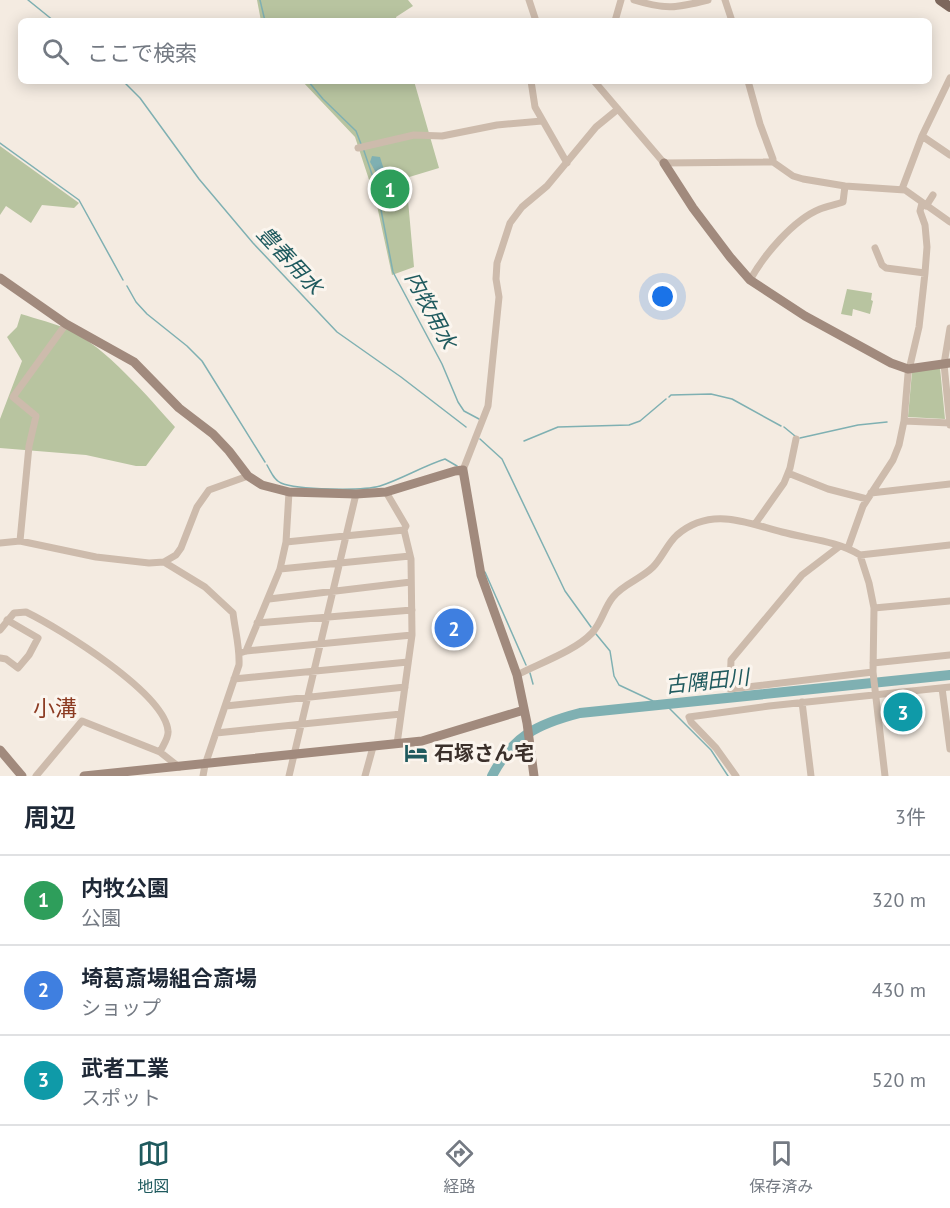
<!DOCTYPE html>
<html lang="ja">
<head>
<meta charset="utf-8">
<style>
	:root { --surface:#fff; --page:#f6f6f7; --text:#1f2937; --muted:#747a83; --line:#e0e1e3; --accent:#1f5a5e }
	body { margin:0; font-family:"PT Sans","Noto Sans JP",sans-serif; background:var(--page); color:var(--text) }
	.you { position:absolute; left:663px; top:297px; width:21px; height:21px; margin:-15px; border:4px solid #fff; border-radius:50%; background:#1a73e8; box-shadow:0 0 0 9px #1a73e833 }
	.badge { display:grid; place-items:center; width:39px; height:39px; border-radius:50%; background:var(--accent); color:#fff; font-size:20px; font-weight:700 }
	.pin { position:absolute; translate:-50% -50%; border:3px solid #fff; box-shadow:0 2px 6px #0006 }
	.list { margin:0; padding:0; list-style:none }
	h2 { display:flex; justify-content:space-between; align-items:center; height:78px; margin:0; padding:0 24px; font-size:26px }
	h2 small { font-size:20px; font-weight:400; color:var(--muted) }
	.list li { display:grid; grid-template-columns:39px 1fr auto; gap:18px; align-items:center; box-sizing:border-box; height:90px; padding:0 24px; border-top:2px solid var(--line) }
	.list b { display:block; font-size:22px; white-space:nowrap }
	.list p { margin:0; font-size:20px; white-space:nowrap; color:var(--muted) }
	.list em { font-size:20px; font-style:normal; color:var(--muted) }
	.icon { flex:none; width:33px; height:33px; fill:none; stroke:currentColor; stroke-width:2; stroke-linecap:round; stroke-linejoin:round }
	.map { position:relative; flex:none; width:950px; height:776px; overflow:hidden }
	.search { position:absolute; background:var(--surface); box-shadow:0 3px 15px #0003; left:18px; right:18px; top:18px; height:66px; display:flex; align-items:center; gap:15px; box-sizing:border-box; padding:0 21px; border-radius:9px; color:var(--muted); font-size:22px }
	.sheet { height:348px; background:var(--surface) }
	nav { display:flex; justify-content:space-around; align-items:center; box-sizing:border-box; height:84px; border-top:2px solid var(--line); background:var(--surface); font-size:16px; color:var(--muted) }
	nav a { display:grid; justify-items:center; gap:3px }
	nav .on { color:var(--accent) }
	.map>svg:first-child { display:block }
</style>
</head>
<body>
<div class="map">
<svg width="950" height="776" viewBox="0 0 950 776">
	<rect width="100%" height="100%" fill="#f4ebe1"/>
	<!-- green -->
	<path fill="#b8c4a0" d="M 257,0 L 408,0 L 413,6 L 396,17 L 397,21 L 261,21 Z
		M 302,81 L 414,81 L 439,168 L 406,178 L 414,267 L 392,275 L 376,201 L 355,137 Z
		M 0,146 L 79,203 L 74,208 L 42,205 L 31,223 L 6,206 L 0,215 Z
		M 847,289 L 872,293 L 871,300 L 873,301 L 870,314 L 853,309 L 852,316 L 841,314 Z
		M 21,314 C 37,319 54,323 69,330 C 105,346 149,398 175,427 L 146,466 L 136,466 L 86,455 L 0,448 L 0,419 L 22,361 L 7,337 L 17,327 Z
		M 940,368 L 945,419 L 908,417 L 912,372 Z"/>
	<!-- water -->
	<path fill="#7fb0b2" d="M 372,156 L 380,157 L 386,176 L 382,181 L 380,180 L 370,162 Z"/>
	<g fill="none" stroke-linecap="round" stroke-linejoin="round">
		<!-- stream -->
		<path stroke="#7fb0b2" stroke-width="1.5" d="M 28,0 L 54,21
			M 260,0 L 265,21
			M 123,81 L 140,98 L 199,179 L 253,243 L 337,332 L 401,377 L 466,427
			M 308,81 L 323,99 L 356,131 L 361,144
			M 0,143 L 79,200 L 123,280
			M 363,148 L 377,189 L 393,272 L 442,364 L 458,402 L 464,411 L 479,419
			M 127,286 L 136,302 L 147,314 L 187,346 L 202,361 L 265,462
			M 669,397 L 671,395 L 711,394 L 732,399 L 781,426
			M 784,427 L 795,436
			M 800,438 L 858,425 L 887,422
			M 480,439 L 502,459 L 565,591 L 591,627
			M 524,441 L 558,427 L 629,425 L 640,421 L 666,399
			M 267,465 C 271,472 274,480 281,483 C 297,490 363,491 380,486 C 402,479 423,466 445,459 L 457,466
			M 485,572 L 526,665
			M 596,634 L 610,651 L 614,676 L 619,685 L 653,701 L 666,705 L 711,750 L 728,776
			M 530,673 L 533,684"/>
		<!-- river -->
		<path stroke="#7fb0b2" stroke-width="10" d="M 492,776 C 513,736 537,724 580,713 L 950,675"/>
		<!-- street -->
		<path stroke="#cdbbac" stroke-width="7" d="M 529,0 L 536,21
			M 634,0 C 666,10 676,8 708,0
			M 725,0 L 732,21
			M 615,21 L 621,0
			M 531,81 L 535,107 L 567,163
			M 594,81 L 664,163 L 773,162 L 793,176 L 803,179 L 845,186 L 905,190 L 950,222
			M 748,81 L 760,124 L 773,159 L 773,162
			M 922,136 L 950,155
			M 358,148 L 414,135 L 442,136 L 497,125 L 542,121
			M 902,189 L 922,136 L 950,78
			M 926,206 L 933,195
			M 875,248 L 882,265 L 886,268 L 925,273
			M 750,280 C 764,255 793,220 820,209 C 827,206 835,205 843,202 L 845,186
			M 950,328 L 944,364 L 950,425
			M 904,421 L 950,423
			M 463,470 L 488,406 L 499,297 L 496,279 L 497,263 L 510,223 L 522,207 L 547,186 L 596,127 L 618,109
			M 788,473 L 828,489 L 867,499
			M 386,492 L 406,526 L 404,530 L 411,559 L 412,635 L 397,744
			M 871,493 L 950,484
			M 755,524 L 784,483 L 790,468 L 796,439
			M 20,541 L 29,446 L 36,416 L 13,397 L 66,324
			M 286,542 L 404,530
			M 0,543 L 20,541 L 96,557 L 149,563 L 164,562 L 176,555 L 181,548 L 197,507 L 209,490 L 248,476
			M 840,546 L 802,575 L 731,660 L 730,689 L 873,672
			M 848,548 L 863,506 L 893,460 L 899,445 L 904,421 L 908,374 L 919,327 L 925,273 L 927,247 L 925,225 L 920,211 L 922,203
			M 860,555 L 869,583 L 874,608 L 873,672 L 885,776
			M 164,562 L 205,587 L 233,613 C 235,630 240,648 239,665 L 205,765 L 203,776
			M 280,569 L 410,556
			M 269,599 L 411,582
			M 874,608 L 950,601
			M 257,623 L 412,610
			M 0,630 L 14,613 L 26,612 C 59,628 165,693 168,731 C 169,738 163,745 160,752
			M 246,651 L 280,569 L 286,542 L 289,492
			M 240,653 L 246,651 L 412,635
			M 0,658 L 6,659 L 18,668 L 29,655 L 38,638 L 7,620
			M 873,663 L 950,655
			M 517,675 C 540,663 575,651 592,633 C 602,622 604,608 613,597 C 623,584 641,579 653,567 C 662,558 667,544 677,535 C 711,506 746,523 782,532 C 808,539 837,541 860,555 L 950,545
			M 234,679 L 408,662
			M 942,688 L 950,749
			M 802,702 L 811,776
			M 226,706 L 405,687
			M 216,733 L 401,714
			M 36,776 L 82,721 L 160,752 L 179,767
			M 289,776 L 356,494
			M 365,776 L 373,747
			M 736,776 L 716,748 L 691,722 L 689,717 L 769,706 L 950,687"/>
		<!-- secondary -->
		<path stroke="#a18a7d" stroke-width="9" d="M 664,163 L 693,208 L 730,257 L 750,280 L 805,316 L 891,363 L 908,369 L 950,363
			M 0,278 L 66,324 L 134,362 L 179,408 L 213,434 L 229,451 L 248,476 L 262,485 L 289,492 L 356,494 L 386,492 L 455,471 L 463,470 L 481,575 L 517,675 L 527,723 L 534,776
			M 0,750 L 22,776
			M 84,776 L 422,741 L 524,710"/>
		<!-- primary -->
		<path stroke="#7d675c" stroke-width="10" d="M 940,0 L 950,7"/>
	</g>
	<!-- icons -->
	<defs>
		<g id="hotel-bare" transform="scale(1.8)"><path d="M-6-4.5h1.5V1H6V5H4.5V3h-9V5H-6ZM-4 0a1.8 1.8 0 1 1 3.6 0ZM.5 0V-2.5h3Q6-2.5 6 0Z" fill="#1f5a5e" stroke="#fbf5ee" stroke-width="2.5" paint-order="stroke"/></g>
	</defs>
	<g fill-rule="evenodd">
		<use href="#hotel-bare" x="416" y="753"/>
	</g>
	<g text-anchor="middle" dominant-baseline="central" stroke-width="6" stroke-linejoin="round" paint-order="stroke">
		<!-- poi labels -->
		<g font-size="20" font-weight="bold" fill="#3b302b" stroke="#fbf5ee" text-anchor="start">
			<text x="434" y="753">石塚さん宅</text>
		</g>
		<!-- water labels -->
		<g font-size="21" font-style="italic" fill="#1f5a5e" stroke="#fbf5ee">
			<text transform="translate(290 260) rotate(47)">豊春用水</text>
			<text transform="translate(431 310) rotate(62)">内牧用水</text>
			<text transform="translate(707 681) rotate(-6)">古隅田川</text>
		</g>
		<!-- quarter labels -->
		<g font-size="22" fill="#8c3b22" stroke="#fbf5ee">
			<text x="55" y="708">小溝</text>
		</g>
	</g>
</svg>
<div class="you"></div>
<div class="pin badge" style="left:390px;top:189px;background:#2e9e5b">1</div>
<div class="pin badge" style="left:454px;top:628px;background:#3f7fe0">2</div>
<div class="pin badge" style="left:903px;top:712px;background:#0f9aa8">3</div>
<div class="search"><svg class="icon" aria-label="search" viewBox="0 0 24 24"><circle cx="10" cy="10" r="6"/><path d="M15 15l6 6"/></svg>ここで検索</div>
</div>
<section class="sheet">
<h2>周辺<small>3件</small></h2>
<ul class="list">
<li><span class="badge" style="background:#2e9e5b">1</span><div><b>内牧公園</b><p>公園</p></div><em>320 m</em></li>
<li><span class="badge" style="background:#3f7fe0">2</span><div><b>埼葛斎場組合斎場</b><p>ショップ</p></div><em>430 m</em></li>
<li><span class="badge" style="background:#0f9aa8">3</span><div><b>武者工業</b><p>スポット</p></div><em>520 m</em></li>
</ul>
</section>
<nav>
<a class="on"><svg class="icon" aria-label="map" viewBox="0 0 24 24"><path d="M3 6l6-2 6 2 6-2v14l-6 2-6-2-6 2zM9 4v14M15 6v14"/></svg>地図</a>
<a><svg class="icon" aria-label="directions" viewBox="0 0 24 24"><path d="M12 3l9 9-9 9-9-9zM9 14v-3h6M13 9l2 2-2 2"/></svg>経路</a>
<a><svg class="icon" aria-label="saved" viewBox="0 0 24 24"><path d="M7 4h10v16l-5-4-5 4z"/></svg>保存済み</a>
</nav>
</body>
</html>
